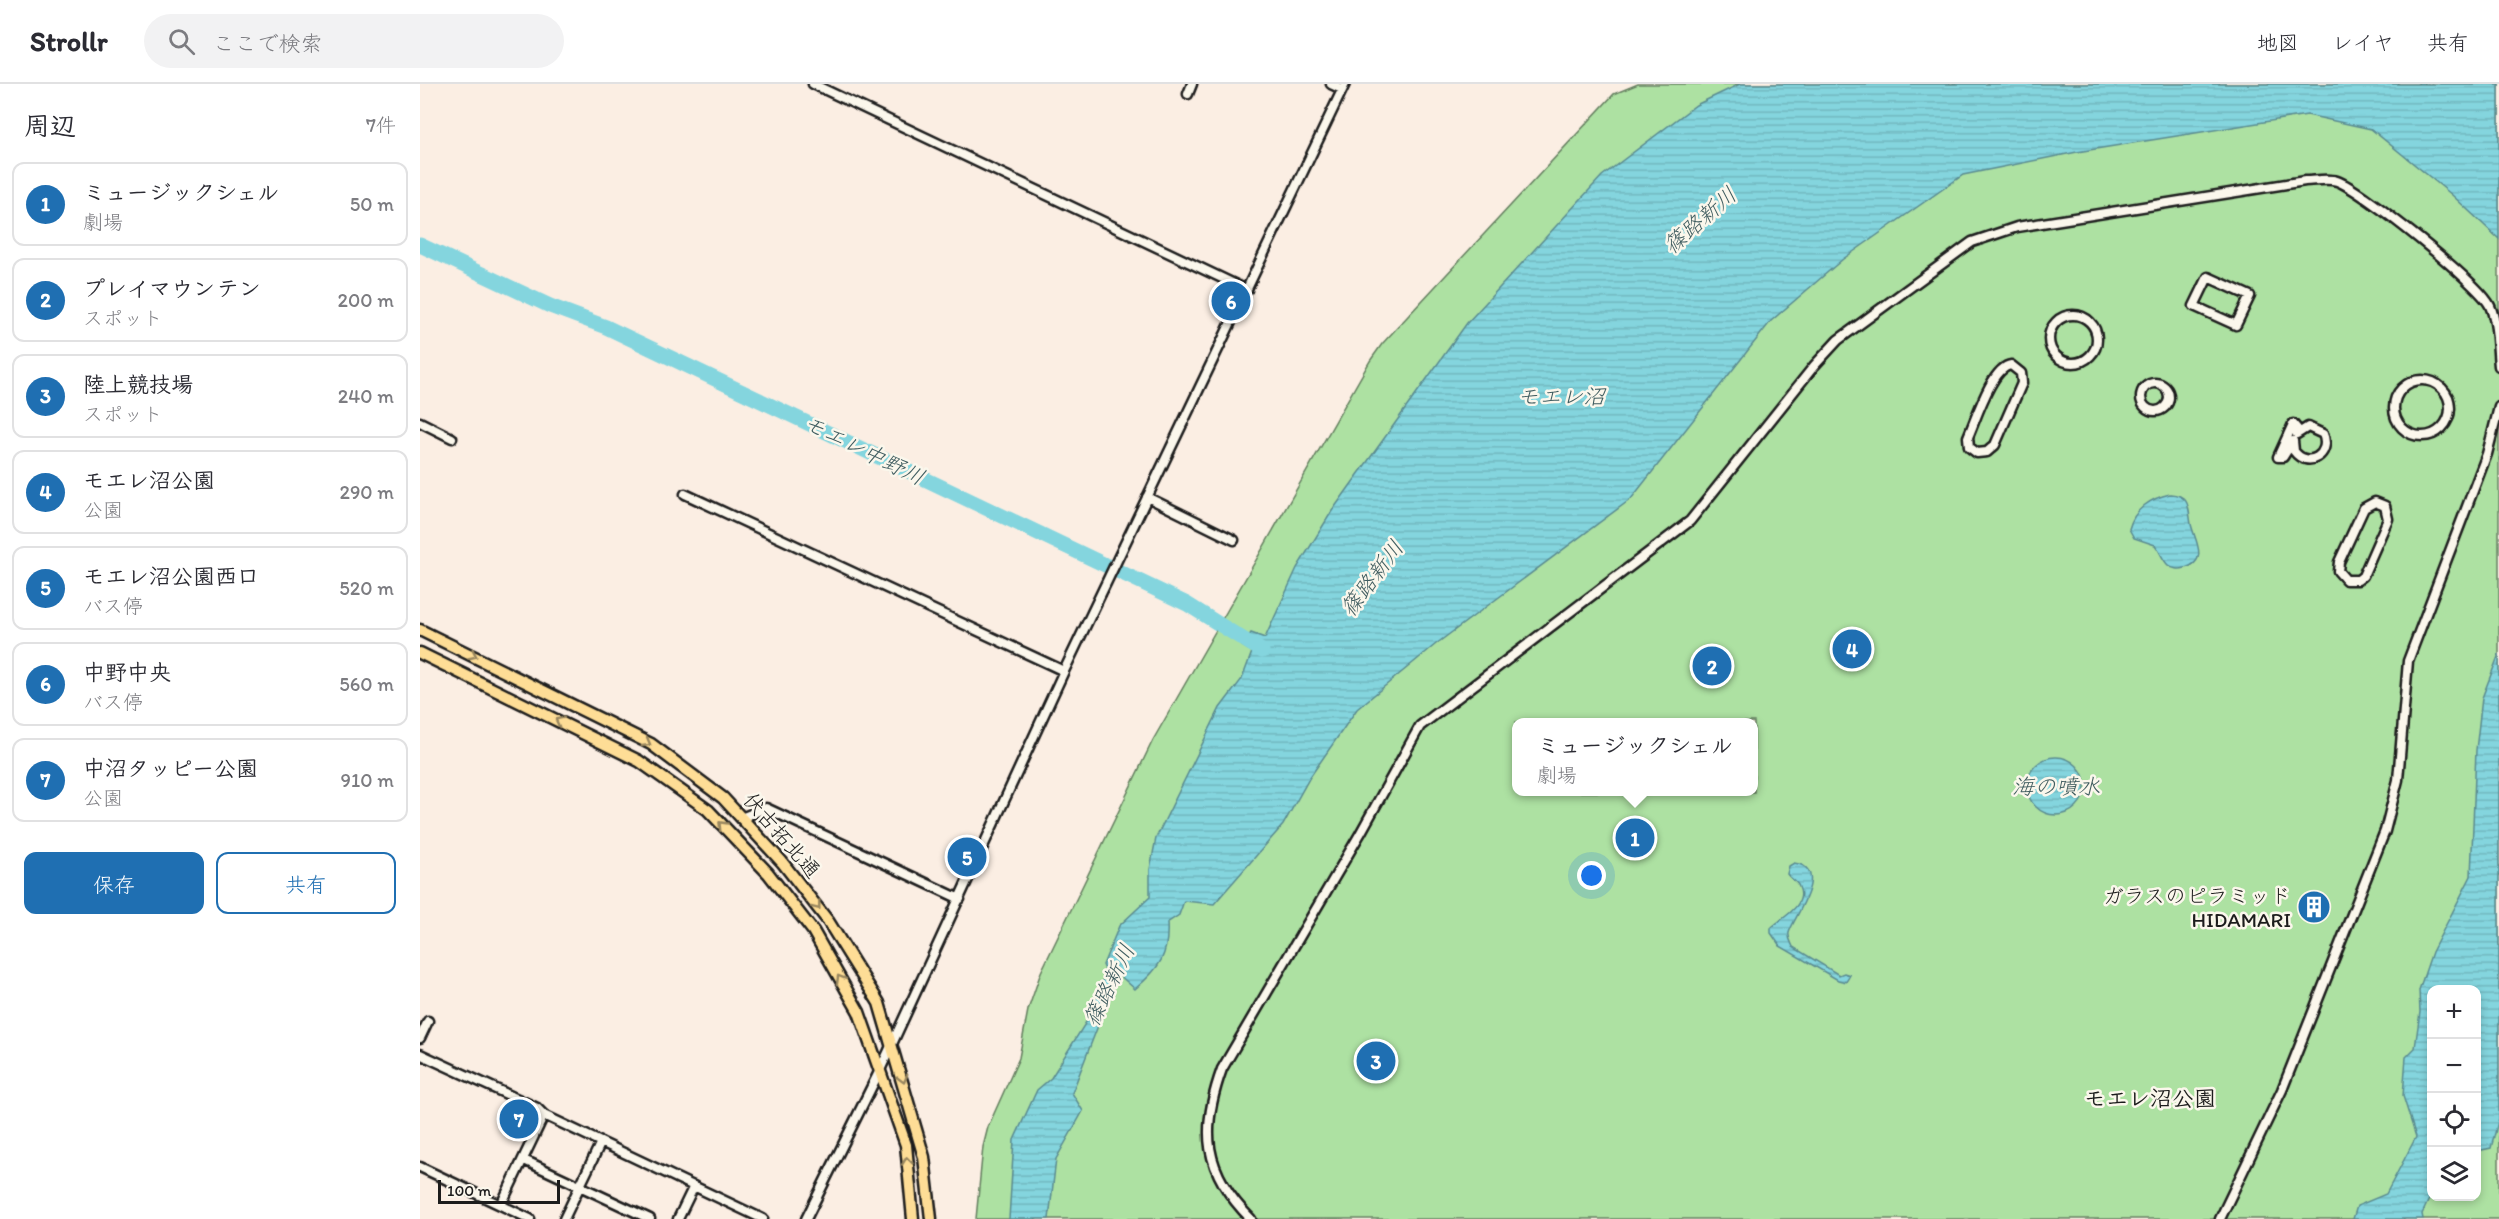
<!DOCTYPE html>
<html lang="ja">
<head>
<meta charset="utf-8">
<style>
	:root { --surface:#fff; --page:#f2f2f3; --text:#2b2b33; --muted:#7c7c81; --line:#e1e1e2; --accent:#1f6fb2 }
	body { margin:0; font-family:Itim,"Klee One",sans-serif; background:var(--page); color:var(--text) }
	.controls { position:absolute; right:18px; bottom:18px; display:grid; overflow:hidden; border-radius:12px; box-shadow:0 3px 9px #0003 }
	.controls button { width:54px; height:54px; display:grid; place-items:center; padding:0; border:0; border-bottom:2px solid var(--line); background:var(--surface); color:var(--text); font:30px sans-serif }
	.scale { position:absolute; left:18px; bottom:15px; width:122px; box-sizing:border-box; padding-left:6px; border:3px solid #1c1c1c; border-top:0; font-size:16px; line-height:21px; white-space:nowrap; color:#1c1c1c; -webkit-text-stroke:4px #fbf7ec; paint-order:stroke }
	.you { position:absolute; left:1172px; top:792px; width:21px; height:21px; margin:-15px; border:4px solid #fff; border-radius:50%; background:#1a73e8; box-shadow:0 0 0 9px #1a73e833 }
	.badge { display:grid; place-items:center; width:39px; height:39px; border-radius:50%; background:var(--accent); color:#fff; font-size:20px; font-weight:700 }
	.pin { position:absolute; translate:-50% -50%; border:3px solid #fff; box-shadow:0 2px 6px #0006 }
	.popup { position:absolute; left:1092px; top:634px; width:246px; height:78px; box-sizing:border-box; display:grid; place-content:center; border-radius:12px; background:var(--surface); filter:drop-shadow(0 2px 4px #0005); font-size:20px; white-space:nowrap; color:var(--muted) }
	.popup b { font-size:22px; color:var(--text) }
	.popup::after { content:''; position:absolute; left:50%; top:100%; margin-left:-12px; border:12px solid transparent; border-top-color:var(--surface) }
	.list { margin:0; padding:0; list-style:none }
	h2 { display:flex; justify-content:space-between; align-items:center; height:78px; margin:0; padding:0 24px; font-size:26px }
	h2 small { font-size:20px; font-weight:400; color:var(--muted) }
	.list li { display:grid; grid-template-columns:39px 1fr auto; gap:18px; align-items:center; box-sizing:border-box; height:84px; margin:0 12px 12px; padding:0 12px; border:2px solid var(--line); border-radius:12px }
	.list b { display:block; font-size:22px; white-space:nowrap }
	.list p { margin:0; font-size:20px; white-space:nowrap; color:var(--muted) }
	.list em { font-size:20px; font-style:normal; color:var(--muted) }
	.actions { display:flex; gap:12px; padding:18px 24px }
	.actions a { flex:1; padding:14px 0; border:2px solid var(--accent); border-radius:12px; text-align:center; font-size:21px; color:var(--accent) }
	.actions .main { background:var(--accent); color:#fff }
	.icon { flex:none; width:33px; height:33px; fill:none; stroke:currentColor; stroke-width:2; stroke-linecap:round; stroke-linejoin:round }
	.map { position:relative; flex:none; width:2079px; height:1135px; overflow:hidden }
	header { display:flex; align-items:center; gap:36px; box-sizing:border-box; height:84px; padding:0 30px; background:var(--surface); border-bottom:2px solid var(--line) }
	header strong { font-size:28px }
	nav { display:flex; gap:33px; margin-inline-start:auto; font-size:21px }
	.search { width:420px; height:54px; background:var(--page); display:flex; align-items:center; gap:15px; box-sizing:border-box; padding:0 21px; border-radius:33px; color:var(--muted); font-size:22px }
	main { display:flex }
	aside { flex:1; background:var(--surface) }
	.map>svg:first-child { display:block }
</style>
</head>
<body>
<header>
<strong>Strollr</strong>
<div class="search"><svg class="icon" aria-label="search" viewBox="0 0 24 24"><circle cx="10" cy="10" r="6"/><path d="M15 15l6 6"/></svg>ここで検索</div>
<nav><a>地図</a><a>レイヤ</a><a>共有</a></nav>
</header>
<main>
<aside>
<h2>周辺<small>7件</small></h2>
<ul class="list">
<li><span class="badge">1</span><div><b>ミュージックシェル</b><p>劇場</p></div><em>50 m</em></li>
<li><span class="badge">2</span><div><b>プレイマウンテン</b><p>スポット</p></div><em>200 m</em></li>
<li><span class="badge">3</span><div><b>陸上競技場</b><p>スポット</p></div><em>240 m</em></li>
<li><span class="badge">4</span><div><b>モエレ沼公園</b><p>公園</p></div><em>290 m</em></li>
<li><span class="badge">5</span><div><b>モエレ沼公園西口</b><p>バス停</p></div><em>520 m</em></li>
<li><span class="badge">6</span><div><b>中野中央</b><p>バス停</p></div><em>560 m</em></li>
<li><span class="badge">7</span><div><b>中沼タッピー公園</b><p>公園</p></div><em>910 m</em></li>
</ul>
<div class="actions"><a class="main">保存</a><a>共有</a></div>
</aside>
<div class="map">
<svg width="2079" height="1135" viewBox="0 0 2079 1135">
	<defs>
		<pattern id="water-rules" width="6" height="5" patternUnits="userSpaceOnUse" patternTransform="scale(1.5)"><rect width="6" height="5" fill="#84d5de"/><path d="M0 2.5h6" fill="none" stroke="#71b6be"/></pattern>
	</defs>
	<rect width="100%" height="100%" fill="#fbeee3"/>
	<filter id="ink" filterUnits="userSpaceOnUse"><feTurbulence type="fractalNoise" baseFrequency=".0167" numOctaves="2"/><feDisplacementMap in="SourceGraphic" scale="12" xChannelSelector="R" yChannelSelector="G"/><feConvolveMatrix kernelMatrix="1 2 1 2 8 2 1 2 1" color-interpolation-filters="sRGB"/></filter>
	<g filter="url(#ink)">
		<!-- green -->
		<path fill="#ade1a2" stroke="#647e5f" stroke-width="1.5" fill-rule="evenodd" d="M 1218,0 L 2079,0 L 2079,1135 L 556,1135 L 563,1063 L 568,1043 L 599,974 L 608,926 L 621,888 L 733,656 L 950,277 L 962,260 L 1194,10 ZM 1096,638 L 1334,638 L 1334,708 L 1096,708 ZM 2012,906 L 2056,906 L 2056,1112 L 2012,1112 Z
			M 93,1022 L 112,1032 L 105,1048 L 85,1037 Z"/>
		<!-- water -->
		<path fill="url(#water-rules)" stroke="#5a8b90" stroke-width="1.5" d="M 1320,0 L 2079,0 L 2079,155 L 2032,111 L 1951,45 L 1887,31 L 1657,68 L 1543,91 L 1423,175 L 1351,237 L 1211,415 L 1016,560 L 937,625 L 890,693 L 863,741 L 794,820 L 764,817 L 759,831 L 747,839 C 749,871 740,884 715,905 L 698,890 L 652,1009 L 663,1027 L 636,1075 L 629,1135 L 589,1135 L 594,1056 L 617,1006 L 631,994 L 668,935 L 686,888 L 683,881 L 699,842 L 730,813 L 730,785 L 736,754 L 800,624 L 822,595 L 832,568 L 822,562 L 831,549 L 845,554 L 877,484 L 912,427 L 1047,239 L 1182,92 L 1276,21 Z
			M 1750,410 C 1771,411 1768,425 1771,440 C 1774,455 1790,477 1765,484 C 1759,486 1752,485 1748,481 C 1742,475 1740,467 1735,461 L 1714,454 L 1709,445 C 1714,425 1731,414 1750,410 Z
			M 2079,570 L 2079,1034 L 2071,1064 L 2057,1067 L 2056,906 L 2012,906 L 2011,1111 L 2002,1130 L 2003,1135 L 1933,1135 L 1937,1122 L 1966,1110 L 1996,1053 L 1983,1012 L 1986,973 L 1995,964 L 2000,928 L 1999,906 L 2012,868 L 2051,792 L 2056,666 L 2062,614 Z
			M1607 702a29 29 0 1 1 58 0a29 29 0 1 1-58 0Z
			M 1374,779 C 1413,784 1371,837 1369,849 C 1368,854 1371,858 1373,863 L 1419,891 L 1424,889 L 1430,891 L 1426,898 L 1418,896 L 1360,862 L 1351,849 L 1351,844 C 1361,834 1388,822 1379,803 C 1377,797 1370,795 1367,790 L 1369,782 Z"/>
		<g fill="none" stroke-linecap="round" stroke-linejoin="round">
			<!-- river -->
			<path stroke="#84d5de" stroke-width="15" d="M 0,161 L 130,222 L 186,243 L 767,520 L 842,567"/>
			<!-- minor casing -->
			<g stroke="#1c1c1c" stroke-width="13">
				<path id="minor" d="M 393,0 L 827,206
					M 911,0 L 922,5
					M 768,10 L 772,0
					M 1788,193 L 1830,212 L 1816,241 L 1774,222 Z
					M1629 255a24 24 0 1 1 48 0a24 24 0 1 1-48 0Z
					M 1591,281 L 1601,289 L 1602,299 L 1575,361 L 1567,368 L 1557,369 L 1549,363 L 1548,353 C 1556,335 1572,283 1591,281 Z
					M1974 324a28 28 0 1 1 56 0a28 28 0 1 1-56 0Z
					M1721 313a14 14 0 1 1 28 0a14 14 0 1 1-28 0Z
					M 0,338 L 32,354
					M 1873,340 L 1878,346 L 1877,350 L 1888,343 L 1903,350 C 1912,370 1888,386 1874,367 L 1873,357 L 1863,373 L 1858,373 Z
					M 265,410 L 644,587
					M 727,413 L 814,456
					M 1955,418 L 1965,422 L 1968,435 L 1943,492 L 1938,496 L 1926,496 L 1918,487 L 1919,478 L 1944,424 Z
					M 321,734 L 346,724 L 540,815
					M 0,954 L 8,937
					M 0,970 L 117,1024 L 124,1031 L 81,1121
					M 124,1031 L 343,1135
					M 104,1076 L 230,1135
					M 0,1083 L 110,1135
					M 144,1135 L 181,1058
					M 258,1135 L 274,1102
					M 386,1135 L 460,986 L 644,587 L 925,0
					M 831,1135 C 783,1087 780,1046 802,985 L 940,750 L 1000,642 L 1270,437 L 1394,282 L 1418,256 L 1552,158 L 1597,143 L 1885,97 C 1894,97 1908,94 1917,97 C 1941,105 2061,201 2070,222 C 2078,240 2077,263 2079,282
					M 1800,1135 L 1862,1006 L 1965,747 L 1978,696 L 1988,577 L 2067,370 L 2079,323"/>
			</g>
			<!-- major casing -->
			<g stroke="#1c1c1c" stroke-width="15">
				<path id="major" d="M 0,546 L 231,660 L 303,714 L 362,778 L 408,837 L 459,919 L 504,1073 L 511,1135
					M 0,569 L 219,677 L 288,726 L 348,789 L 393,847 L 439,928 L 486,1061 L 493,1135"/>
			</g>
			<!-- minor -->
			<use href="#minor" stroke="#fbf7ec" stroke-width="8"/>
			<!-- major -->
			<use href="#major" stroke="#fedd96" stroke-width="10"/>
		</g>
		<!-- one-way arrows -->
		<defs><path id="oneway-chevron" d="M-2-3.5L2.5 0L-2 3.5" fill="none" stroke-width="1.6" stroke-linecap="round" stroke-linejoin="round" transform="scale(1.5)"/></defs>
		<g stroke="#98865f">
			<use href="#oneway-chevron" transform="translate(53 571) rotate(25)"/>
			<use href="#oneway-chevron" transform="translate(139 637) rotate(-153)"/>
			<use href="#oneway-chevron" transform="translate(227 659) rotate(30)"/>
			<use href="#oneway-chevron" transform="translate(302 741) rotate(-134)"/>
			<use href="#oneway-chevron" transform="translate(397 822) rotate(52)"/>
			<use href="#oneway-chevron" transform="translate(420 895) rotate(-120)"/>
			<use href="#oneway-chevron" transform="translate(483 995) rotate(74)"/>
			<use href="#oneway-chevron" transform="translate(487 1077) rotate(-96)"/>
		</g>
	</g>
	<!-- icons -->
	<defs>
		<g id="building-disc" transform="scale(1.725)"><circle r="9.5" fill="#1f6fb2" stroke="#fbf7ec"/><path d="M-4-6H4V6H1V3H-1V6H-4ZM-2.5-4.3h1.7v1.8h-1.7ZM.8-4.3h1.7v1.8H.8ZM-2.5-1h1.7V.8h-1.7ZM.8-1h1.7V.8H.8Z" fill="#fff"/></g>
	</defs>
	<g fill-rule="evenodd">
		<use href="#building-disc" x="1894" y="823"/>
	</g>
	<g text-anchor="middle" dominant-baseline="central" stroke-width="5" stroke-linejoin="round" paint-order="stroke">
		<!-- street labels -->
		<g font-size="21" fill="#1c1c1c" stroke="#fbf7ec">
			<text transform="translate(362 751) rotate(49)">伏古拓北通</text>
		</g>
		<!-- poi labels -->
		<g font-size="21" fill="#1c1c1c" stroke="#fbf7ec" text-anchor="end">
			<text x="1871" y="811">ガラスのピラミッド<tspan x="1871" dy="24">HIDAMARI</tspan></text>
		</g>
		<!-- water labels -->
		<g font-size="22" font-style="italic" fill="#405d60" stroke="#fbf7ec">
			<text transform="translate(1280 136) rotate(-41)">篠路新川</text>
			<text x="1141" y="312">モエレ沼</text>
			<text transform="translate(444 366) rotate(26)">モエレ中野川</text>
			<text transform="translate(952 494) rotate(-53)">篠路新川</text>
			<text x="1636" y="702">海の噴水</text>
			<text transform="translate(689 901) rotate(-64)">篠路新川</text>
		</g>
		<!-- neighbourhood labels -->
		<g font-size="22" font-weight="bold" fill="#1c1c1c" stroke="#fbf7ec">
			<text x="1730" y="1014">モエレ沼公園</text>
		</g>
	</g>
</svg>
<div class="controls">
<button>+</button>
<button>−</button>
<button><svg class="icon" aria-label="locate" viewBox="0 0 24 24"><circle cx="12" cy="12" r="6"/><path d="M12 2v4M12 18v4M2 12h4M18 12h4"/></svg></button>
<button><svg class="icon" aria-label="layers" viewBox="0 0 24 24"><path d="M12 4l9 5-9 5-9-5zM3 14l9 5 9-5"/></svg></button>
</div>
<div class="scale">100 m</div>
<div class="you"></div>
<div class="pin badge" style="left:1215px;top:754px">1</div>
<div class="popup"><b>ミュージックシェル</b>劇場</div>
<div class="pin badge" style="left:1292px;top:582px">2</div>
<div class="pin badge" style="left:956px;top:977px">3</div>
<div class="pin badge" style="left:1432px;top:565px">4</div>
<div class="pin badge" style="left:547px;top:773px">5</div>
<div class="pin badge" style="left:811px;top:217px">6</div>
<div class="pin badge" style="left:99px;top:1035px">7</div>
</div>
</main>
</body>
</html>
